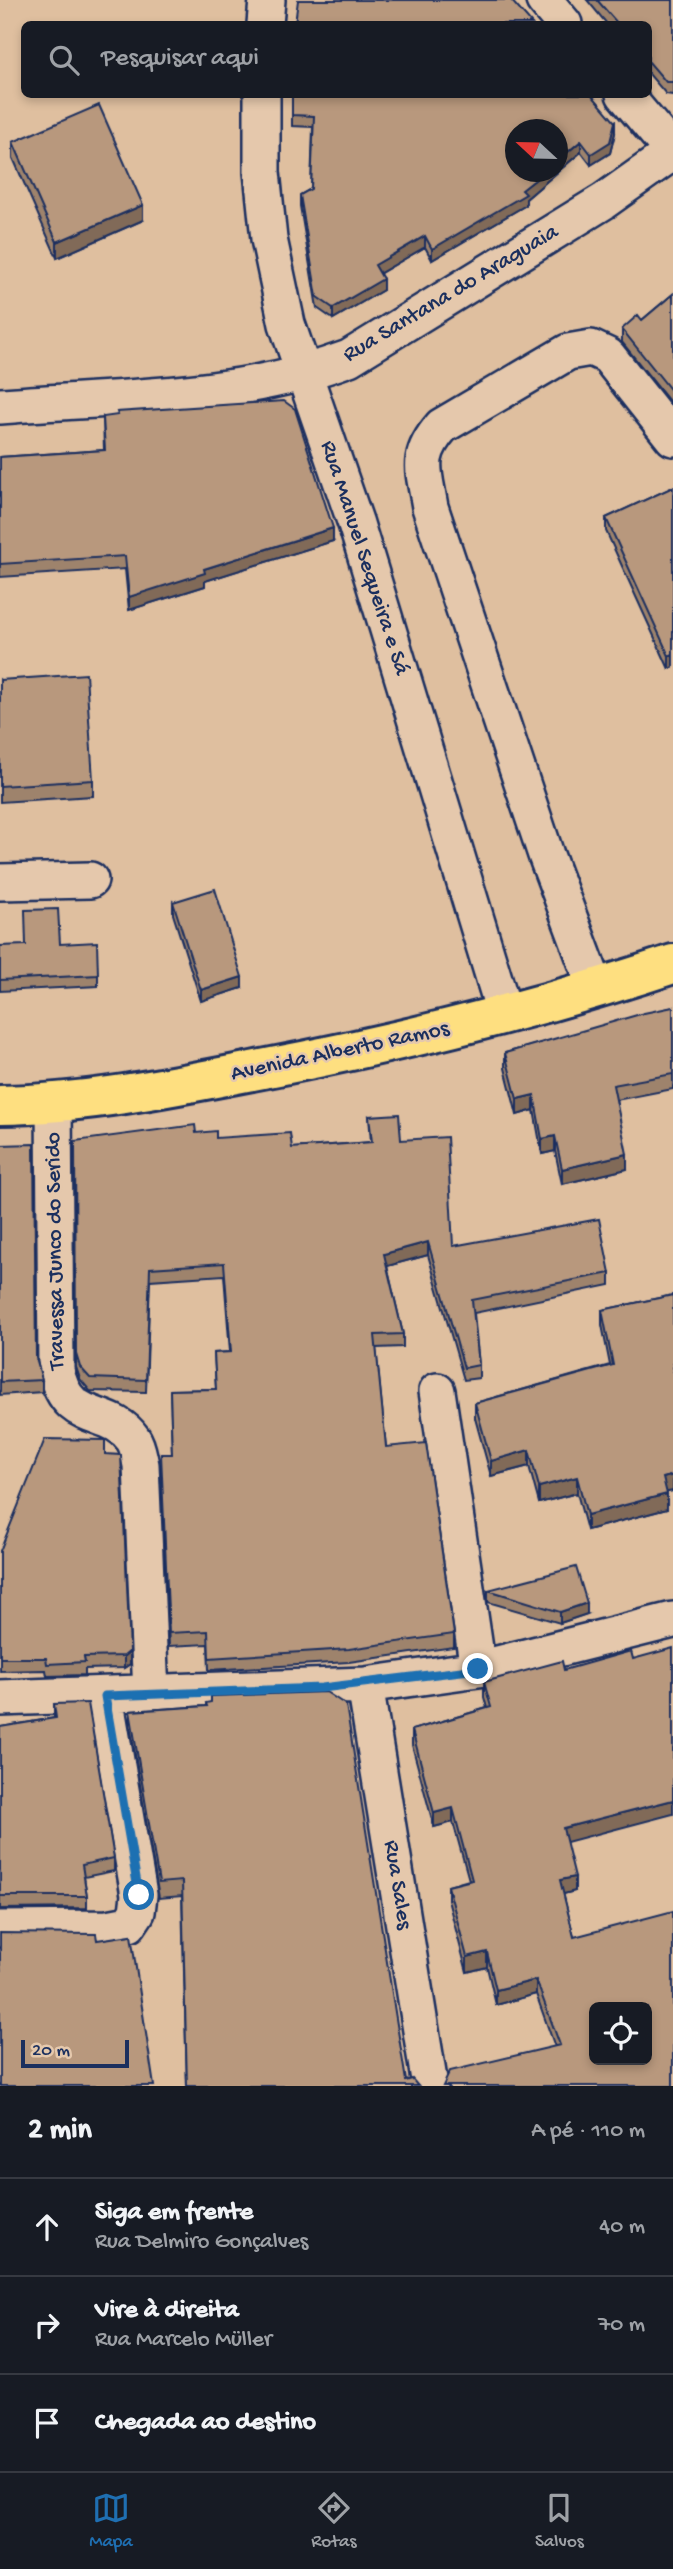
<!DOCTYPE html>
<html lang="pt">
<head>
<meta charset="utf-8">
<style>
	:root { --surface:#171b24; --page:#242831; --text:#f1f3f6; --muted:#9ea1a6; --line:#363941; --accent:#1f6fb2 }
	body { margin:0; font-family:"Gochi Hand",sans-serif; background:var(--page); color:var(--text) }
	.controls { position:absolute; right:21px; bottom:21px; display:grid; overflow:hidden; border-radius:10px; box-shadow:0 4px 10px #0003 }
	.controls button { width:63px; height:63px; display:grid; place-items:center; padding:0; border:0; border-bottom:2px solid var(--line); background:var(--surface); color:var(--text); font:35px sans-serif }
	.compass { position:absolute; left:505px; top:119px; width:63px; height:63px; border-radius:50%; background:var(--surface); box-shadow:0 4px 10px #0003; rotate:292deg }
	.scale { position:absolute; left:21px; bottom:18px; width:108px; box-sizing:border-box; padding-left:7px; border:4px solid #1b2f5e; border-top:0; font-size:19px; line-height:24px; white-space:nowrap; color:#1b2f5e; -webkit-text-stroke:5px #e5c8ac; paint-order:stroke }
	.stop { position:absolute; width:21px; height:21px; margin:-16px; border:5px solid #1f6fb2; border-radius:50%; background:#fff }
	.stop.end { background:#1f6fb2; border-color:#fff; box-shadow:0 2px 7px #0008 }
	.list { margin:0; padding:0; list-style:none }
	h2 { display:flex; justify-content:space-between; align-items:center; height:91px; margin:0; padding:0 28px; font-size:30px }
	h2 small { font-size:23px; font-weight:400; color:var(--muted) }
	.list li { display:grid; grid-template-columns:46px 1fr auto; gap:21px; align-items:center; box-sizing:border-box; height:98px; padding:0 28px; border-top:2px solid var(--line) }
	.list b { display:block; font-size:26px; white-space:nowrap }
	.list p { margin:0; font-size:23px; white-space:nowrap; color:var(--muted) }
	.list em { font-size:23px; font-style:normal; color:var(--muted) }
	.icon { flex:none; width:38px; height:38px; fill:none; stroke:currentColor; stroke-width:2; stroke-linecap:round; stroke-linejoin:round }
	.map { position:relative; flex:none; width:673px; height:2086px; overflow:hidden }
	.search { position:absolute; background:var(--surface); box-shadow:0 4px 10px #0003; left:21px; right:21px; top:21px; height:77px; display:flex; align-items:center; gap:18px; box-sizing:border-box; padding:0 24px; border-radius:10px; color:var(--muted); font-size:26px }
	.sheet { height:385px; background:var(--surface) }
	nav { display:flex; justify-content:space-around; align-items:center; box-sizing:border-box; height:98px; border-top:2px solid var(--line); background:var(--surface); font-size:19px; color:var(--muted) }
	nav a { display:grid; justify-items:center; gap:4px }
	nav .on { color:var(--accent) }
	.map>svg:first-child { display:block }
</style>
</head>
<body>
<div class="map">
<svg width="673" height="2086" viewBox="0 0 673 2086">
	<rect width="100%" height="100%" fill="#dfbf9f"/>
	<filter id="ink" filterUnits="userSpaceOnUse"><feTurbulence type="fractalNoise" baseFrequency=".0143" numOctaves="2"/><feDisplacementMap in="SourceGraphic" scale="14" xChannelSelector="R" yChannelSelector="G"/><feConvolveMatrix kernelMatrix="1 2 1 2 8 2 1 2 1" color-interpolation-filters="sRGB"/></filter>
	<g filter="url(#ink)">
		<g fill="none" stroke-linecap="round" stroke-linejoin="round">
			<!-- minor casing -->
			<g stroke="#1b2f5e" stroke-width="40">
				<path id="minor" d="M 544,0 L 564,24
					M 265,24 L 267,0
					M 262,94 L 262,172 L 269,239 L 287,324 L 356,524 L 505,1015
					M 0,406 C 116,397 239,399 349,358 L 604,201 L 673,152 L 624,94
					M 0,882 L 90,880
					M 596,989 L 546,855 L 430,507 C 424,470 415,457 442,426 L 568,352 L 591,348 L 608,356 L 673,438
					M 54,1101 L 56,1370 C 67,1427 109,1405 133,1439 C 138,1446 139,1457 141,1465 L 151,1694
					M 437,1391 L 478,1669
					M 365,1685 L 430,2086
					M 0,1698 L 365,1685 L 478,1669 L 673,1620
					M 0,1929 L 108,1928 L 129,1924 L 137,1912 L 139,1895 L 105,1696"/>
			</g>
			<!-- major casing -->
			<g stroke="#1b2f5e" stroke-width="44">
				<path id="major" d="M 0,1105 C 84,1104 170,1087 252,1071 C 394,1044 535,1010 673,964"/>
			</g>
			<!-- minor -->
			<use href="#minor" stroke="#e5c8ac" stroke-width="35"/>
			<!-- major -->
			<use href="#major" stroke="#fedf80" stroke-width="38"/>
		</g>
		<!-- wall -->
		<path fill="#9e836c" stroke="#1b2f5e" stroke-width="2" d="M 587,0 L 673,0 L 673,95 L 666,94 L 648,73 L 648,24 L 607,24 Z
			M 292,94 L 615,133 L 610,153 L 591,165 L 581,152 L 526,199 L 526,205 L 432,260 L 425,247 L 379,274 L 383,290 L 333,319 L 317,308 L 300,206 L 300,195 L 311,189 L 313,127 L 292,126 Z
			M 13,142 L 143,220 L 57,258 L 13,158 Z
			M 673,294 L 673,406 L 622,342 L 622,329 L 642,320 Z
			M 103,417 L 333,541 L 205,581 L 205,586 L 129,610 L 125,569 L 0,577 L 0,457 L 104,450 Z
			M 673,487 L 669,669 L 606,531 L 606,518 Z
			M 0,680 L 93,780 L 93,796 L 0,802 Z
			M 173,902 L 242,988 L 201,1001 L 173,914 Z
			M 0,946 L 98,975 L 98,986 L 0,991 Z
			M 673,1007 L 673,1089 L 616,1100 L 627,1169 L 562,1184 L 555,1151 L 542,1154 L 534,1110 L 517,1115 L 505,1068 L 505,1053 Z
			M 369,1116 L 401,1140 L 453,1246 L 610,1273 L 610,1285 L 474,1313 L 479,1365 L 479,1378 L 464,1380 L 428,1255 L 387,1266 L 403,1334 L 403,1347 L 376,1348 L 386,1447 L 454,1634 L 454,1647 L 349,1662 L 209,1670 L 208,1644 L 169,1646 L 161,1454 L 172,1454 L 170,1390 L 216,1389 L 214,1353 L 230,1352 L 224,1275 L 150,1280 L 146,1392 L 90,1391 L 80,1379 L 76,1367 L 75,1141 L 196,1133 L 216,1138 L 292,1148 L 371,1142 Z
			M 0,1145 L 36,1358 L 42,1380 L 42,1392 L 0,1395 Z
			M 673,1295 L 673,1491 L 667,1492 L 667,1509 L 587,1530 L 577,1493 L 539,1503 L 529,1466 L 491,1476 L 475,1418 L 475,1403 L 610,1365 L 602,1325 L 602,1310 Z
			M 105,1454 L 130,1664 L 124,1668 L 85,1669 L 85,1675 L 47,1676 L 46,1670 L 0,1671 L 0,1551 Z
			M 488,1590 L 587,1614 L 560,1623 L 488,1602 Z
			M 633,1659 L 566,1842 L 575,1891 L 563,1894 L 574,1937 L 673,2086 L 555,2047 L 536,1994 L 496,2005 L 487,1967 L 467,1972 L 448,1900 L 448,1886 L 469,1880 L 453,1822 L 434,1827 L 412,1745 L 412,1730 L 487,1708 L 484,1697 L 484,1682 Z
			M 206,1703 L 406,2081 L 187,2086 L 182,1896 L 159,1898 L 130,1725 L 130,1711 L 206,1706 Z
			M 54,1704 L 114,1858 L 114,1871 L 84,1877 L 87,1896 L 87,1908 L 0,1909 L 0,1727 L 54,1718 Z"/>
		<!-- shaded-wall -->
		<path fill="#816a58" stroke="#1b2f5e" stroke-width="2" d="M 615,122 L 615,133 L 610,153 L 591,165 L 591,154 Z
			M 581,141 L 581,152 L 526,199 L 526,205 L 432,260 L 432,249 L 522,190 L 545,172 L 557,172 L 557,161 Z
			M 143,205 L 143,220 L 57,258 L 57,242 Z
			M 425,236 L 425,247 L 375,276 L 375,265 Z
			M 383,279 L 383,290 L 333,319 L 333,308 Z
			M 333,528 L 333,541 L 205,581 L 205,586 L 129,610 L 129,597 L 204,569 Z
			M 673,654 L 673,667 L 669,669 L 669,656 Z
			M 242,977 L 242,988 L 201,1001 L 201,990 Z
			M 534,1095 L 534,1110 L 517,1115 L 517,1099 Z
			M 555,1136 L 555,1151 L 542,1154 L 542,1139 Z
			M 627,1154 L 627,1169 L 562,1184 L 562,1169 Z
			M 428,1242 L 428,1255 L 384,1267 L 384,1254 Z
			M 529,1450 L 529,1466 L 491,1476 L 491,1461 Z
			M 673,1475 L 673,1491 L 663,1493 L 663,1478 Z
			M 577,1477 L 577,1493 L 539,1503 L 539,1487 Z
			M 667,1494 L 667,1509 L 587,1530 L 587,1515 Z
			M 587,1603 L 587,1614 L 560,1623 L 560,1612 Z
			M 130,1651 L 130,1664 L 124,1668 L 124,1656 Z
			M 673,1800 L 673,1814 L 563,1843 L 563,1828 Z
			M 453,1808 L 453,1822 L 434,1827 L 434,1813 Z
			M 575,1877 L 575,1891 L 560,1895 L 560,1880 Z
			M 487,1952 L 487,1967 L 467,1972 L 467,1957 Z
			M 536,1980 L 536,1994 L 496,2005 L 496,1990 Z"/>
		<!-- building -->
		<path fill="#b8987d" stroke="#1b2f5e" stroke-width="2" fill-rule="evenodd" d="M 298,0 L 511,0 L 532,24 L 295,24 Z
			M 597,0 L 673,0 L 673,82 L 666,82 L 648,61 L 648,24 L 618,24 Z
			M 292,94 L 591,94 L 615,122 L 610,142 L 591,154 L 581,141 L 557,161 L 557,130 L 515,130 L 515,172 L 545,172 L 522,190 L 526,194 L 432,249 L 425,236 L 375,265 L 383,279 L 333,308 L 317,297 L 300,195 L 311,189 L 314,116 L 292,115 Z
			M 99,105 L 143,205 L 57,242 L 13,142 Z
			M 673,294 L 673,393 L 622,329 L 638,315 L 642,320 Z
			M 284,401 L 295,409 L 333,528 L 204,569 L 205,573 L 129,597 L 125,556 L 0,564 L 0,457 L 105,450 L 103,417 L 118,415 L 117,412 Z
			M 673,487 L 673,654 L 669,656 L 606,518 Z
			M 86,674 L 93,780 L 0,786 L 0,680 Z
			M 215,889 L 242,977 L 201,990 L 173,902 Z
			M 58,909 L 60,944 L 97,942 L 98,975 L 0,980 L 0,946 L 26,945 L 25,910 Z
			M 673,1007 L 673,1074 L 613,1085 L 627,1154 L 562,1169 L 555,1136 L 542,1139 L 534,1095 L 517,1099 L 505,1053 L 644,1013 Z
			M 399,1114 L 401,1140 L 447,1137 L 453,1246 L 599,1219 L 610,1273 L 472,1300 L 479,1365 L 464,1368 L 428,1242 L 384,1254 L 403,1334 L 375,1335 L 386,1447 L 426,1443 L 454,1634 L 349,1649 L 209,1658 L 208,1631 L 169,1633 L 161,1454 L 172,1454 L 170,1390 L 216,1389 L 214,1353 L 231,1352 L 224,1263 L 150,1268 L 146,1380 L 90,1378 L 80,1367 L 76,1354 L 75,1141 L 195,1125 L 196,1133 L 216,1131 L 216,1138 L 290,1133 L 292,1148 L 372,1142 L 369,1116 Z
			M 34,1144 L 36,1358 L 42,1380 L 0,1382 L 0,1145 Z
			M 673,1295 L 673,1475 L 663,1478 L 667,1494 L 587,1515 L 577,1477 L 539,1487 L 529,1450 L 491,1461 L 475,1403 L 613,1365 L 602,1310 Z
			M 45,1439 L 105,1440 L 105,1454 L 121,1455 L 130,1651 L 124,1656 L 84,1657 L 85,1662 L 47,1664 L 46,1658 L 0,1658 L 0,1551 Z
			M 576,1567 L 587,1603 L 560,1612 L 488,1590 Z
			M 673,1648 L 673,1800 L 563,1828 L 575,1877 L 560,1880 L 574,1937 L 673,1911 L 673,2086 L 443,2086 L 450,2071 L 560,2045 L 536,1980 L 496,1990 L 487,1952 L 467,1957 L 448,1886 L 472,1880 L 453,1808 L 434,1813 L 412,1730 L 491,1707 L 484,1682 L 562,1661 L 564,1670 L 631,1651 L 633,1659 ZM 594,2007 L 647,2007 L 647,2060 L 594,2060 Z
			M 326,1692 L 346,1705 L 406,2081 L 412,2079 L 418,2086 L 187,2086 L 182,1881 L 159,1883 L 130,1711 L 207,1706 L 206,1703 L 211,1702 L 211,1696 Z
			M 88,1703 L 114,1858 L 82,1865 L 87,1896 L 0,1896 L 0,1727 L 56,1718 L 54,1704 Z
			M 0,1933 L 96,1934 L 97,1940 L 131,1935 L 154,2086 L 0,2086 L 0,1973 L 1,1973 L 0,1965 Z"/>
	</g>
	<g fill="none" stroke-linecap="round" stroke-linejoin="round" filter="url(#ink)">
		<!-- route -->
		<path stroke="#1f6fb2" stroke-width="9" d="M 139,1895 L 105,1696 L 322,1688 L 478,1669"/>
	</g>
	<g text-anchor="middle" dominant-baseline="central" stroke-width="5" stroke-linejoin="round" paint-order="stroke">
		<!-- street labels -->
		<g font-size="23" fill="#1b2f5e" stroke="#e5c8ac">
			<text transform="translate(451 294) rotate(-31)">Rua Santana do Araguaia</text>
			<text transform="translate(364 558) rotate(72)">Rua Manuel Sequeira e Sá</text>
			<text transform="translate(340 1052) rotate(-12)">Avenida Alberto Ramos</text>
			<text transform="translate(56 1251) rotate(-91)">Travessa Junco do Serido</text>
			<text transform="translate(397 1885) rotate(81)">Rua Sales</text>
		</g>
	</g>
</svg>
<div class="controls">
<button><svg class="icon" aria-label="locate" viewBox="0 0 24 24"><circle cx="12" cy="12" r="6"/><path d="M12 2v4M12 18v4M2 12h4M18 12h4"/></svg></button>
</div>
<svg class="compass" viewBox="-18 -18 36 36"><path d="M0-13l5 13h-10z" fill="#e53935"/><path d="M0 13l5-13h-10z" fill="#9ea1a6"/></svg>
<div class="scale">20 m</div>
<div class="stop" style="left:139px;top:1895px"></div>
<div class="stop end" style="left:478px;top:1669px"></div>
<div class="search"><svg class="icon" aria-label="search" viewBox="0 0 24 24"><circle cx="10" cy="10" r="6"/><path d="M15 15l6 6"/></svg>Pesquisar aqui</div>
</div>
<section class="sheet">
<h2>2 min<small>A pé · 110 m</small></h2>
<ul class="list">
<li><svg class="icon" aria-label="ahead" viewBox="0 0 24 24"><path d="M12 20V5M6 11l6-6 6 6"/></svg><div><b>Siga em frente</b><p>Rua Delmiro Gonçalves</p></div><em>40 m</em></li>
<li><svg class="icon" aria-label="right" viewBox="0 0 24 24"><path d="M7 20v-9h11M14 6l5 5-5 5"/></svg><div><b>Vire à direita</b><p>Rua Marcelo Müller</p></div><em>70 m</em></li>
<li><svg class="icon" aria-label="arrive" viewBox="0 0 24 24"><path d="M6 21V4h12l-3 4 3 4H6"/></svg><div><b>Chegada ao destino</b></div></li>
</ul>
</section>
<nav>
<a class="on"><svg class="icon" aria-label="map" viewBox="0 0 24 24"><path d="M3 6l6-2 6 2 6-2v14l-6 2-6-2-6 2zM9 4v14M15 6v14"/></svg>Mapa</a>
<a><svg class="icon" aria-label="directions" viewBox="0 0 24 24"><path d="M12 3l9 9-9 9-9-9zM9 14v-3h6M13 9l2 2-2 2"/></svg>Rotas</a>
<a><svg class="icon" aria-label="saved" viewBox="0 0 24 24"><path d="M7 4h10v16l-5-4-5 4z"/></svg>Salvos</a>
</nav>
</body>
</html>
